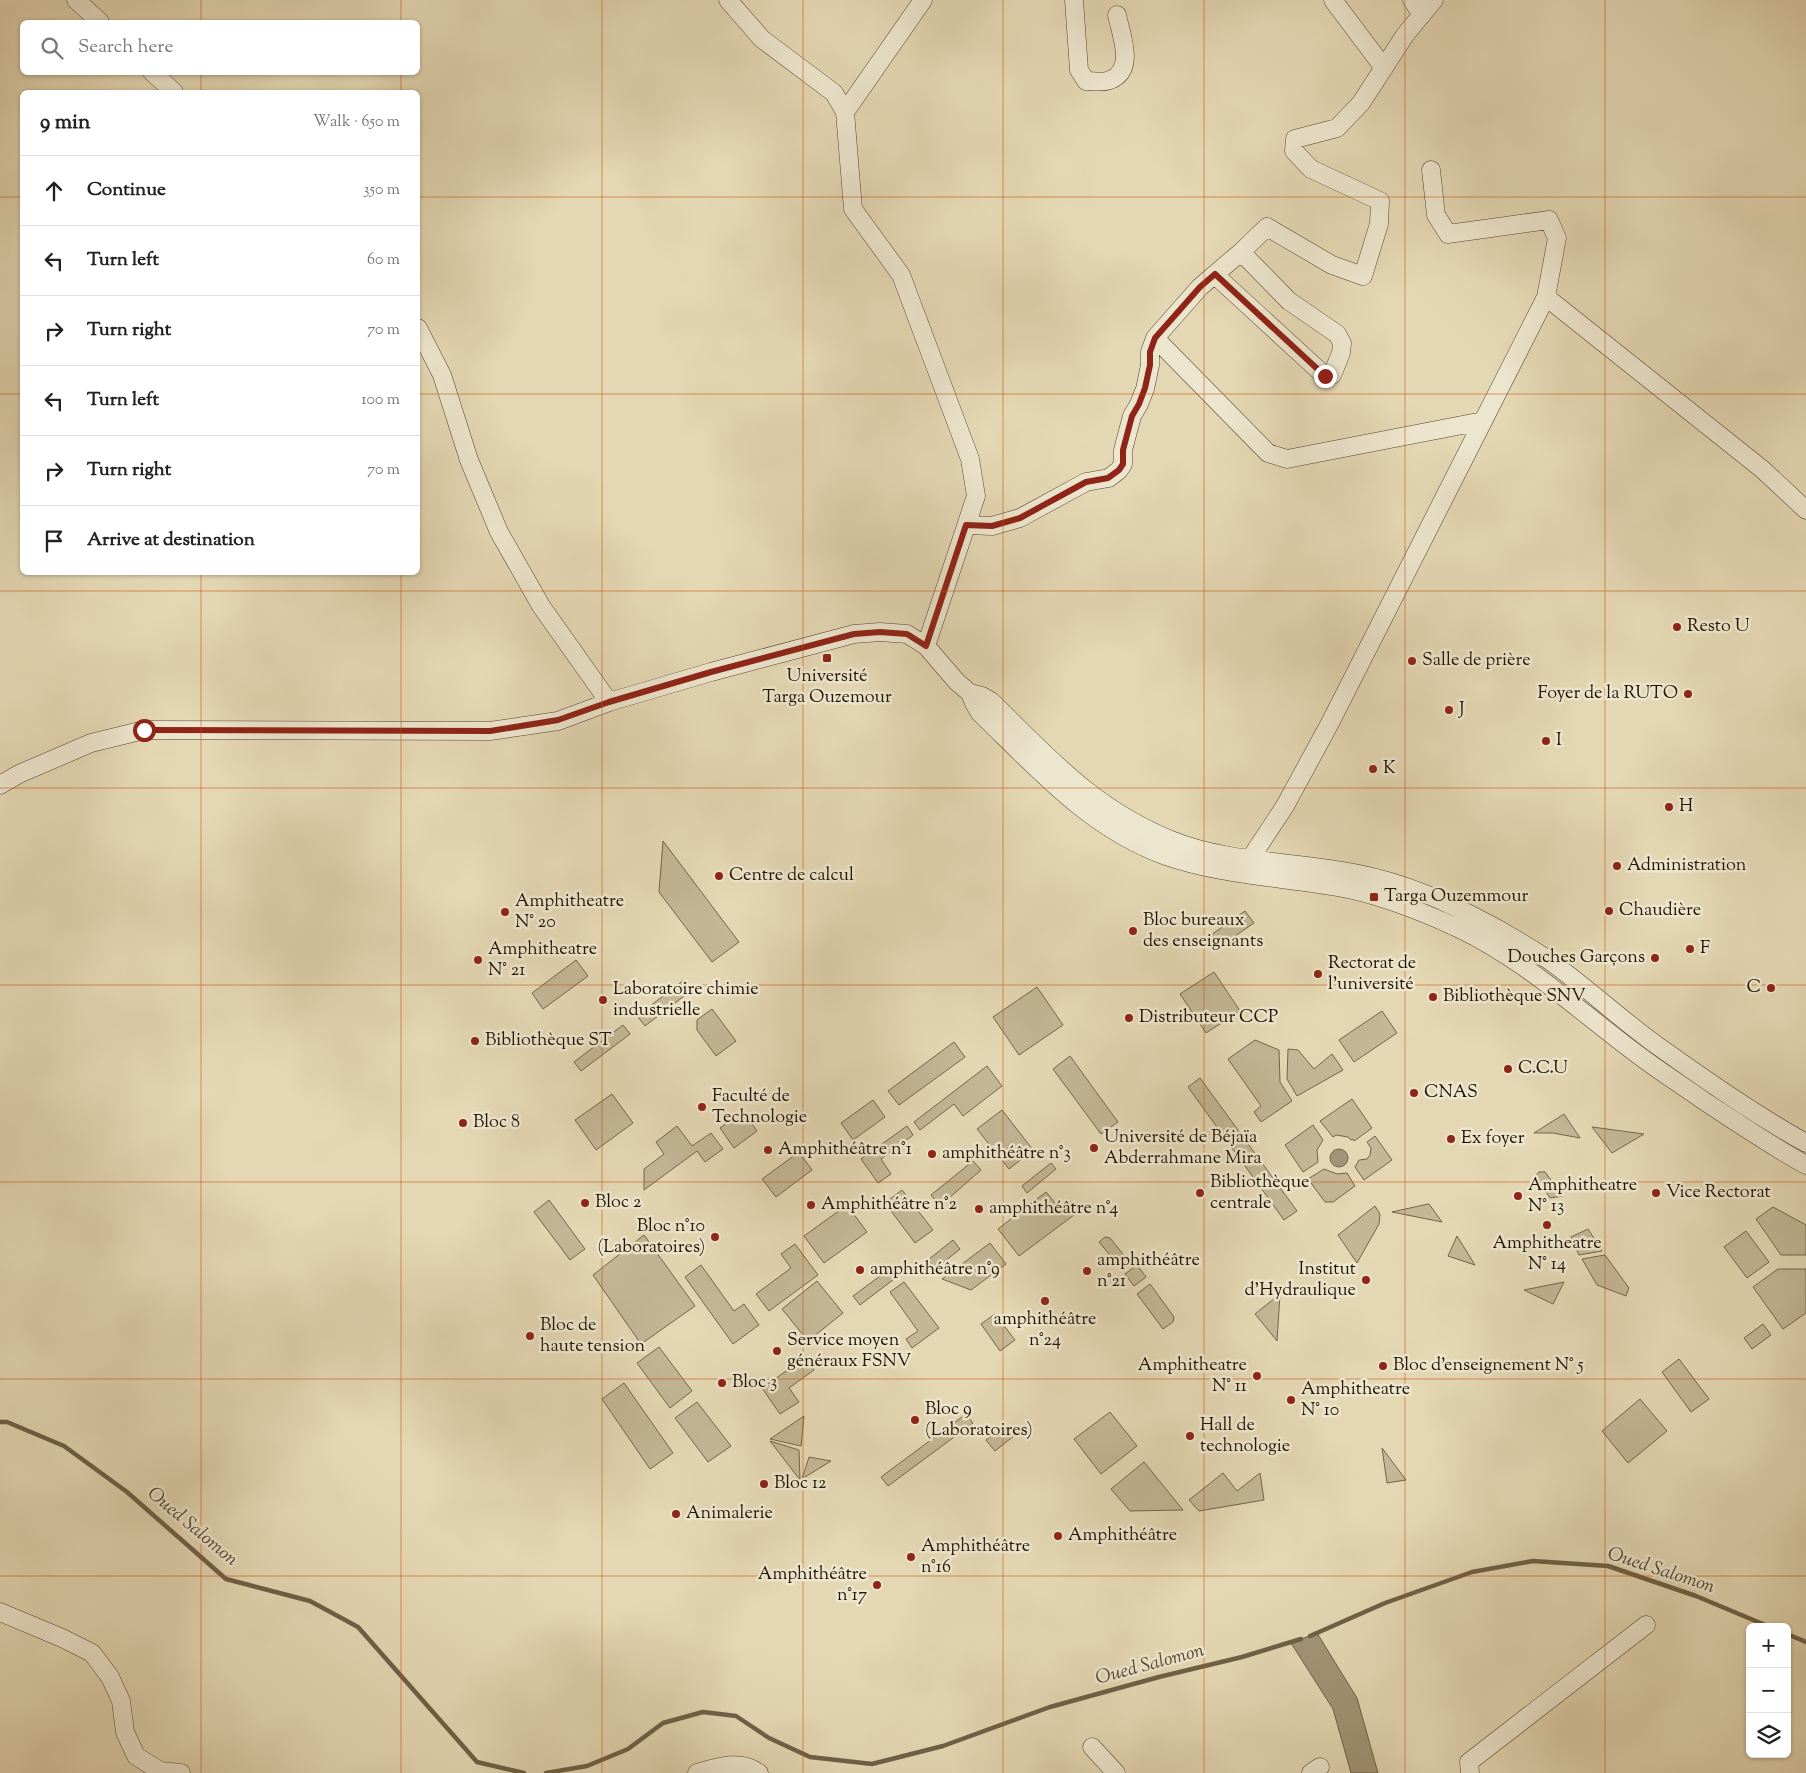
<!DOCTYPE html>
<html lang="en">
<head>
<meta charset="utf-8">
<style>
	:root { --surface:#fff; --page:#f6f6f6; --text:#222; --muted:#767676; --line:#e0e0e0 }
	body { margin:0; font-family:"Sorts Mill Goudy",serif; background:var(--page); color:var(--text) }
	.controls { position:absolute; right:15px; bottom:15px; display:grid; overflow:hidden; border-radius:8px; box-shadow:0 1px 4px #0004 }
	.controls button { width:45px; height:45px; display:grid; place-items:center; padding:0; border:0; border-bottom:1px solid var(--line); background:var(--surface); color:var(--text); font:25px sans-serif }
	.stop { position:absolute; width:15px; height:15px; margin:-11px; border:4px solid #8f2418; border-radius:50%; background:#fff }
	.stop.end { background:#8f2418; border-color:#fff; box-shadow:0 1px 5px #0008 }
	.list { margin:0; padding:0; list-style:none }
	h2 { display:flex; justify-content:space-between; align-items:center; height:65px; margin:0; padding:0 20px; font-size:21px }
	h2 small { font-size:16px; font-weight:400; color:var(--muted) }
	.list li { display:grid; grid-template-columns:32px 1fr auto; gap:15px; align-items:center; box-sizing:border-box; height:70px; padding:0 20px; border-top:1px solid var(--line) }
	.list b { display:block; font-size:19px; white-space:nowrap }
	.list em { font-size:16px; font-style:normal; color:var(--muted) }
	.icon { flex:none; width:28px; height:28px; fill:none; stroke:currentColor; stroke-width:2; stroke-linecap:round; stroke-linejoin:round }
	.map { position:relative; flex:none; width:1806px; height:1773px; overflow:hidden }
	.search { position:absolute; background:var(--surface); box-shadow:0 1px 4px #0004; left:20px; top:20px; width:400px; height:55px; display:flex; align-items:center; gap:12px; box-sizing:border-box; padding:0 18px; border-radius:8px; color:var(--muted); font-size:19px }
	.panel { position:absolute; background:var(--surface); box-shadow:0 1px 4px #0004; left:20px; top:90px; width:400px; height:485px; border-radius:8px }
	.map>svg:first-child { display:block }
</style>
</head>
<body>
<div class="map">
<svg width="1806" height="1773" viewBox="0 0 1806 1773">
	<rect width="100%" height="100%" fill="#e4d8b4"/>
	<filter id="stains"><feTurbulence type="fractalNoise" baseFrequency=".004" numOctaves="4"/><feColorMatrix values="0 0 0 0 .2 0 0 0 0 .09 0 0 0 0 .02 0 0 0 .5 -.17"/></filter>
	<radialGradient id="worn" r=".72"><stop offset=".6" stop-color="#630" stop-opacity="0"/><stop offset="1" stop-color="#630" stop-opacity=".3"/></radialGradient>
	<!-- green -->
	<path fill="#c3b796" stroke="#72654c" d="M 663,841 L 739,942 L 712,962 L 659,892 Z
		M 1245,911 L 1254,923 L 1219,947 L 1211,935 Z
		M 576,960 L 588,976 L 543,1009 L 532,993 Z
		M 1214,972 L 1240,1011 L 1206,1033 L 1180,994 Z
		M 684,980 L 692,990 L 645,1026 L 637,1016 Z
		M 1037,987 L 1063,1025 L 1019,1055 L 993,1017 Z
		M 712,1009 L 736,1041 L 716,1056 L 697,1030 L 697,1020 Z
		M 1382,1011 L 1397,1033 L 1354,1062 L 1339,1040 Z
		M 623,1025 L 630,1034 L 581,1071 L 574,1062 Z
		M 1255,1040 L 1279,1050 L 1280,1082 L 1292,1101 L 1261,1122 L 1254,1112 L 1261,1106 L 1228,1059 Z
		M 954,1042 L 965,1057 L 899,1105 L 888,1091 Z
		M 1288,1049 L 1298,1050 L 1314,1069 L 1332,1054 L 1343,1070 L 1297,1096 L 1287,1079 Z
		M 1070,1056 L 1118,1122 L 1101,1134 L 1053,1069 Z
		M 987,1066 L 1002,1086 L 963,1116 L 954,1104 L 920,1130 L 914,1122 Z
		M 1200,1078 L 1297,1211 L 1284,1220 L 1188,1087 Z
		M 612,1094 L 633,1123 L 596,1150 L 575,1120 Z
		M 1352,1099 L 1372,1128 L 1354,1141 L 1353,1139 L 1351,1140 L 1348,1137 L 1336,1135 L 1333,1137 L 1320,1121 Z
		M 873,1100 L 885,1117 L 853,1140 L 841,1123 Z
		M 1002,1110 L 1033,1150 L 1009,1169 L 977,1129 Z
		M 743,1111 L 757,1131 L 734,1148 L 720,1128 Z
		M 1564,1114 L 1580,1138 L 1553,1133 L 1534,1133 Z
		M 1313,1125 L 1323,1140 L 1317,1150 L 1318,1162 L 1303,1172 L 1285,1145 Z
		M 677,1126 L 692,1146 L 711,1133 L 723,1149 L 705,1162 L 697,1151 L 644,1190 L 644,1169 L 664,1154 L 656,1142 Z
		M 907,1126 L 913,1135 L 881,1159 L 891,1174 L 878,1183 L 861,1159 Z
		M 1592,1127 L 1644,1134 L 1612,1153 Z
		M 1375,1136 L 1392,1160 L 1364,1180 L 1355,1167 L 1359,1160 L 1367,1159 L 1370,1155 L 1371,1148 L 1367,1142 Z
		M 799,1152 L 812,1170 L 776,1197 L 762,1179 Z
		M 973,1161 L 981,1170 L 940,1206 L 931,1195 Z
		M 1051,1163 L 1056,1169 L 1027,1193 L 1022,1186 Z
		M 1324,1169 L 1337,1174 L 1347,1173 L 1355,1186 L 1333,1202 L 1325,1202 L 1308,1179 Z
		M 1539,1172 L 1545,1172 L 1563,1196 L 1550,1198 L 1535,1176 Z
		M 902,1190 L 933,1230 L 915,1243 L 885,1203 Z
		M 1046,1192 L 1060,1209 L 1070,1201 L 1078,1212 L 1019,1256 L 998,1229 Z
		M 549,1200 L 585,1249 L 570,1260 L 534,1212 Z
		M 1429,1204 L 1442,1222 L 1392,1212 L 1428,1204 Z
		M 847,1205 L 867,1232 L 824,1263 L 804,1236 Z
		M 1375,1206 L 1380,1214 L 1379,1224 L 1357,1263 L 1338,1235 Z
		M 1773,1207 L 1806,1225 L 1806,1255 L 1781,1255 L 1756,1219 Z
		M 1588,1229 L 1602,1251 L 1579,1255 L 1571,1237 Z
		M 1746,1231 L 1769,1262 L 1747,1278 L 1724,1247 Z
		M 644,1235 L 695,1306 L 641,1344 L 593,1275 Z
		M 1457,1236 L 1475,1265 L 1448,1256 Z
		M 1105,1237 L 1110,1238 L 1126,1258 L 1118,1265 L 1099,1242 Z
		M 953,1240 L 960,1249 L 935,1269 L 928,1260 Z
		M 990,1243 L 1006,1264 L 971,1290 L 942,1279 Z
		M 795,1244 L 818,1275 L 769,1311 L 756,1294 L 791,1268 L 781,1254 Z
		M 1605,1255 L 1629,1288 L 1626,1296 L 1597,1285 L 1582,1259 Z
		M 701,1265 L 734,1311 L 744,1304 L 759,1325 L 733,1344 L 685,1277 Z
		M 895,1265 L 902,1273 L 860,1305 L 853,1296 Z
		M 1137,1265 L 1146,1277 L 1134,1286 L 1125,1274 Z
		M 1778,1269 L 1806,1269 L 1806,1313 L 1783,1329 L 1753,1287 Z
		M 817,1281 L 843,1313 L 808,1341 L 782,1309 Z
		M 904,1282 L 939,1328 L 912,1348 L 906,1339 L 918,1331 L 890,1292 Z
		M 1564,1282 L 1553,1304 L 1524,1290 Z
		M 1150,1284 L 1174,1317 L 1173,1322 L 1163,1329 L 1137,1294 Z
		M 1280,1294 L 1277,1341 L 1255,1314 Z
		M 995,1314 L 1015,1340 L 1000,1351 L 981,1324 Z
		M 1763,1324 L 1771,1335 L 1752,1349 L 1744,1338 Z
		M 659,1347 L 692,1391 L 670,1408 L 637,1363 Z
		M 806,1357 L 814,1370 L 789,1388 L 799,1402 L 780,1414 L 762,1388 Z
		M 1679,1359 L 1709,1399 L 1691,1412 L 1662,1372 Z
		M 624,1383 L 673,1453 L 650,1469 L 602,1399 Z
		M 1640,1399 L 1667,1431 L 1628,1463 L 1602,1431 Z
		M 697,1402 L 731,1446 L 708,1462 L 675,1418 Z
		M 1110,1412 L 1137,1446 L 1101,1474 L 1074,1439 Z
		M 966,1414 L 973,1423 L 888,1486 L 881,1477 Z
		M 804,1416 L 801,1446 L 770,1439 Z
		M 1007,1425 L 1015,1435 L 995,1451 L 986,1440 Z
		M 770,1441 L 799,1450 L 800,1480 Z
		M 1382,1448 L 1406,1480 L 1387,1483 Z
		M 809,1457 L 831,1461 L 802,1479 Z
		M 1144,1462 L 1183,1510 L 1130,1511 L 1111,1489 Z
		M 1223,1473 L 1237,1491 L 1260,1473 L 1264,1500 L 1199,1511 L 1189,1500 Z"/>
	<!-- water -->
	<path fill="#a29577" stroke="#6e6148" d="M1330 1158a9 9 0 1 1 18 0a9 9 0 1 1-18 0Z
		M 1317,1633 L 1357,1698 L 1378,1773 L 1351,1773 L 1333,1709 L 1291,1643 Z"/>
	<g fill="none" stroke-linecap="round" stroke-linejoin="round">
		<!-- stream -->
		<path stroke="#6e6148" stroke-width="4.5" d="M 0,1422 L 7,1422 L 64,1446 L 127,1492 L 226,1579 L 310,1601 L 358,1627 L 477,1762 L 524,1773
			M 1787,1634 L 1806,1642
			M 1310,1636 L 1385,1603 L 1472,1572 L 1533,1561 L 1608,1566 L 1696,1596 L 1770,1627
			M 546,1773 L 587,1766 L 628,1749 L 663,1723 L 703,1712 L 736,1716 L 769,1738 L 810,1757 L 872,1764 L 943,1746 L 1050,1707 L 1159,1677 L 1242,1657 L 1301,1639"/>
		<!-- minor casing -->
		<g stroke="#52442e" stroke-width="19">
			<path id="minor" d="M 76,0 L 100,22
				M 728,0 L 762,39 L 834,93 L 845,112 L 853,209 L 901,275 L 970,459 L 976,496 L 926,646
				M 1074,0 L 1079,70 L 1086,81 C 1093,81 1104,83 1110,80 C 1136,70 1121,35 1117,15
				M 1333,0 L 1384,68
				M 1412,0 L 1422,15
				M 152,72 L 174,92
				M 845,112 L 923,0
				M 1215,275 L 1325,376 L 1332,375 L 1341,353 L 1342,343 L 1337,334 L 1289,301 L 1241,252 L 1267,227 L 1332,265 L 1363,276 L 1379,224 L 1380,201 L 1311,169 L 1294,151 L 1295,139 L 1337,128 L 1361,103 L 1405,35 L 1434,0
				M 1546,297 L 1762,469 L 1806,510
				M 418,328 L 442,375 L 469,460 L 499,532 L 541,606 L 609,702
				M 1155,338 L 1268,453 L 1287,459 L 1483,421
				M 967,525 L 992,526 L 1020,518 L 1086,482 L 1109,478 L 1119,470 L 1123,464 L 1123,450 L 1132,416 L 1139,404 L 1145,389 L 1150,365 L 1150,352 L 1155,338 L 1200,287 L 1241,252
				M 970,693 L 974,703 L 980,713 C 1037,768 1090,829 1166,856 C 1221,875 1280,877 1337,887 C 1379,894 1421,911 1460,929 C 1527,961 1581,1013 1641,1057 C 1661,1072 1683,1086 1704,1101 C 1738,1123 1771,1146 1806,1165
				M 0,785 L 19,774 L 91,743 L 144,730 L 490,731 L 558,721 L 609,702 L 711,672 L 854,634 L 880,632 L 907,634 L 926,646 L 957,682 L 970,693 L 982,696 L 992,702 C 1049,758 1094,809 1171,840 C 1226,862 1286,861 1343,871 C 1388,878 1433,895 1473,916 C 1499,929 1523,943 1547,959 C 1584,985 1618,1017 1655,1044 C 1704,1079 1754,1114 1806,1143
				M 1250,859 L 1285,806 L 1330,723 L 1546,297 L 1557,238 L 1549,220 L 1448,234 L 1436,215 L 1431,170
				M 0,1612 L 62,1638 L 92,1653 L 110,1677 L 121,1701 L 125,1732 L 136,1756 L 160,1771 L 181,1773
				M 1092,1747 L 1116,1773
				M 697,1773 C 718,1767 740,1759 759,1773
				M 1311,1773 L 1320,1767
				M 1470,1773 L 1469,1762 L 1646,1625"/>
		</g>
		<!-- minor -->
		<use href="#minor" stroke="#ede6ce" stroke-width="18"/>
	</g>
	<g fill="none" stroke-linecap="round" stroke-linejoin="round">
		<!-- route -->
		<path stroke="#8f2418" stroke-width="6" d="M 144,730 L 490,731 L 558,720 L 609,702 L 711,672 L 854,634 L 880,632 L 907,634 L 926,646 L 966,525 L 992,526 L 1020,518 L 1086,482 L 1108,478 L 1119,470 L 1123,464 L 1123,450 L 1132,416 L 1139,404 L 1145,388 L 1150,365 L 1150,352 L 1155,338 L 1200,287 L 1215,274 L 1325,376"/>
	</g>
	<!-- grid -->
	<path fill="none" stroke="#ca4e0a" stroke-width="1" stroke-opacity="0.55" d="M 201,0 L 201,22M 401,0 L 401,22M 602,0 L 602,1773M 803,0 L 803,1773M 1003,0 L 1003,1773M 1204,0 L 1204,1773M 1405,0 L 1405,1773M 1605,0 L 1605,1773M 201,72 L 201,92M 401,72 L 401,92M 0,197 L 22,197M 418,197 L 1806,197M 0,394 L 22,394M 418,394 L 1806,394M 201,572 L 201,1773M 401,572 L 401,1773M 0,591 L 1806,591M 0,788 L 1806,788M 0,985 L 1806,985M 0,1182 L 1806,1182M 0,1379 L 1806,1379M 0,1576 L 1806,1576"/>
	<!-- markers -->
	<g fill="#8f2418" stroke="#ede6ce" stroke-width="2">
		<circle cx="1677" cy="627" r="5"/>
		<rect x="822" y="653" width="10" height="10" rx="2.5"/>
		<circle cx="1412" cy="661" r="5"/>
		<circle cx="1688" cy="694" r="5"/>
		<circle cx="1449" cy="710" r="5"/>
		<circle cx="1546" cy="741" r="5"/>
		<circle cx="1373" cy="769" r="5"/>
		<circle cx="1669" cy="807" r="5"/>
		<circle cx="1617" cy="866" r="5"/>
		<circle cx="719" cy="876" r="5"/>
		<rect x="1369" y="892" width="10" height="10" rx="2.5"/>
		<circle cx="1609" cy="911" r="5"/>
		<circle cx="505" cy="912" r="5"/>
		<circle cx="1133" cy="931" r="5"/>
		<circle cx="1690" cy="949" r="5"/>
		<circle cx="1655" cy="958" r="5"/>
		<circle cx="478" cy="960" r="5"/>
		<circle cx="1318" cy="974" r="5"/>
		<circle cx="1771" cy="988" r="5"/>
		<circle cx="1433" cy="997" r="5"/>
		<circle cx="603" cy="1000" r="5"/>
		<circle cx="1129" cy="1018" r="5"/>
		<circle cx="475" cy="1041" r="5"/>
		<circle cx="1508" cy="1069" r="5"/>
		<circle cx="1414" cy="1093" r="5"/>
		<circle cx="702" cy="1107" r="5"/>
		<circle cx="463" cy="1123" r="5"/>
		<circle cx="1451" cy="1139" r="5"/>
		<circle cx="1094" cy="1148" r="5"/>
		<circle cx="768" cy="1150" r="5"/>
		<circle cx="932" cy="1154" r="5"/>
		<circle cx="1200" cy="1193" r="5"/>
		<circle cx="1656" cy="1193" r="5"/>
		<circle cx="1518" cy="1196" r="5"/>
		<circle cx="585" cy="1203" r="5"/>
		<circle cx="811" cy="1205" r="5"/>
		<circle cx="979" cy="1209" r="5"/>
		<circle cx="1547" cy="1225" r="5"/>
		<circle cx="715" cy="1237" r="5"/>
		<circle cx="860" cy="1270" r="5"/>
		<circle cx="1087" cy="1271" r="5"/>
		<circle cx="1366" cy="1280" r="5"/>
		<circle cx="1045" cy="1301" r="5"/>
		<circle cx="530" cy="1336" r="5"/>
		<circle cx="777" cy="1351" r="5"/>
		<circle cx="1383" cy="1366" r="5"/>
		<circle cx="1257" cy="1376" r="5"/>
		<circle cx="722" cy="1383" r="5"/>
		<circle cx="1291" cy="1400" r="5"/>
		<circle cx="915" cy="1420" r="5"/>
		<circle cx="1190" cy="1436" r="5"/>
		<circle cx="764" cy="1484" r="5"/>
		<circle cx="676" cy="1514" r="5"/>
		<circle cx="1058" cy="1536" r="5"/>
		<circle cx="911" cy="1557" r="5"/>
		<circle cx="877" cy="1585" r="5"/>
	</g>
	<g text-anchor="middle" dominant-baseline="central" stroke-width="5" stroke-linejoin="round" paint-order="stroke">
		<!-- poi labels -->
		<g font-size="18" fill="#211301" stroke="#ede6ce" text-anchor="start">
			<text x="1687" y="627">Resto U</text>
			<text x="1422" y="661">Salle de prière</text>
			<text x="827" y="677" text-anchor="middle">Université<tspan x="827" dy="21">Targa Ouzemour</tspan></text>
			<text x="1678" y="694" text-anchor="end">Foyer de la RUTO</text>
			<text x="1459" y="710">J</text>
			<text x="1556" y="741">I</text>
			<text x="1383" y="769">K</text>
			<text x="1679" y="807">H</text>
			<text x="1627" y="866">Administration</text>
			<text x="729" y="876">Centre de calcul</text>
			<text x="1384" y="897">Targa Ouzemmour</text>
			<text x="515" y="902">Amphitheatre<tspan x="515" dy="21">N° 20</tspan></text>
			<text x="1619" y="911">Chaudière</text>
			<text x="1143" y="921">Bloc bureaux<tspan x="1143" dy="21">des enseignants</tspan></text>
			<text x="1700" y="949">F</text>
			<text x="488" y="950">Amphitheatre<tspan x="488" dy="21">N° 21</tspan></text>
			<text x="1645" y="958" text-anchor="end">Douches Garçons</text>
			<text x="1328" y="964">Rectorat de<tspan x="1328" dy="21">l'université</tspan></text>
			<text x="1761" y="988" text-anchor="end">C</text>
			<text x="613" y="990">Laboratoire chimie<tspan x="613" dy="21">industrielle</tspan></text>
			<text x="1443" y="997">Bibliothèque SNV</text>
			<text x="1139" y="1018">Distributeur CCP</text>
			<text x="485" y="1041">Bibliothèque ST</text>
			<text x="1518" y="1069">C.C.U</text>
			<text x="1424" y="1093">CNAS</text>
			<text x="712" y="1097">Faculté de<tspan x="712" dy="21">Technologie</tspan></text>
			<text x="473" y="1123">Bloc 8</text>
			<text x="1104" y="1138">Université de Béjaïa<tspan x="1104" dy="21">Abderrahmane Mira</tspan></text>
			<text x="1461" y="1139">Ex foyer</text>
			<text x="778" y="1150">Amphithéâtre n°1</text>
			<text x="942" y="1154">amphithéâtre n°3</text>
			<text x="1210" y="1183">Bibliothèque<tspan x="1210" dy="21">centrale</tspan></text>
			<text x="1528" y="1186">Amphitheatre<tspan x="1528" dy="21">N° 13</tspan></text>
			<text x="1666" y="1193">Vice Rectorat</text>
			<text x="595" y="1203">Bloc 2</text>
			<text x="821" y="1205">Amphithéâtre n°2</text>
			<text x="989" y="1209">amphithéâtre n°4</text>
			<text x="705" y="1227" text-anchor="end">Bloc n°10<tspan x="705" dy="21">(Laboratoires)</tspan></text>
			<text x="1547" y="1244" text-anchor="middle">Amphitheatre<tspan x="1547" dy="21">N° 14</tspan></text>
			<text x="1097" y="1261">amphithéâtre<tspan x="1097" dy="21">n°21</tspan></text>
			<text x="870" y="1270">amphithéâtre n°9</text>
			<text x="1356" y="1270" text-anchor="end">Institut<tspan x="1356" dy="21">d'Hydraulique</tspan></text>
			<text x="1045" y="1320" text-anchor="middle">amphithéâtre<tspan x="1045" dy="21">n°24</tspan></text>
			<text x="540" y="1326">Bloc de<tspan x="540" dy="21">haute tension</tspan></text>
			<text x="787" y="1341">Service moyen<tspan x="787" dy="21">généraux FSNV</tspan></text>
			<text x="1247" y="1366" text-anchor="end">Amphitheatre<tspan x="1247" dy="21">N° 11</tspan></text>
			<text x="1393" y="1366">Bloc d'enseignement N° 5</text>
			<text x="732" y="1383">Bloc 3</text>
			<text x="1301" y="1390">Amphitheatre<tspan x="1301" dy="21">N° 10</tspan></text>
			<text x="925" y="1410">Bloc 9<tspan x="925" dy="21">(Laboratoires)</tspan></text>
			<text x="1200" y="1426">Hall de<tspan x="1200" dy="21">technologie</tspan></text>
			<text x="774" y="1484">Bloc 12</text>
			<text x="686" y="1514">Animalerie</text>
			<text x="1068" y="1536">Amphithéâtre</text>
			<text x="921" y="1547">Amphithéâtre<tspan x="921" dy="21">n°16</tspan></text>
			<text x="867" y="1575" text-anchor="end">Amphithéâtre<tspan x="867" dy="21">n°17</tspan></text>
		</g>
		<!-- water labels -->
		<g font-size="19" font-style="italic" fill="#554730" stroke="#ede6ce">
			<text transform="translate(192 1527) rotate(40)">Oued Salomon</text>
			<text transform="translate(1661 1571) rotate(18)">Oued Salomon</text>
			<text transform="translate(1150 1665) rotate(-15)">Oued Salomon</text>
		</g>
	</g>
	<rect width="100%" height="100%" filter="url(#stains)"/>
	<rect width="100%" height="100%" fill="url(#worn)"/>
</svg>
<div class="controls">
<button>+</button>
<button>−</button>
<button><svg class="icon" aria-label="layers" viewBox="0 0 24 24"><path d="M12 4l9 5-9 5-9-5zM3 14l9 5 9-5"/></svg></button>
</div>
<div class="stop" style="left:144px;top:730px"></div>
<div class="stop end" style="left:1325px;top:376px"></div>
<div class="search"><svg class="icon" aria-label="search" viewBox="0 0 24 24"><circle cx="10" cy="10" r="6"/><path d="M15 15l6 6"/></svg>Search here</div>
<section class="panel">
<h2>9 min<small>Walk · 650 m</small></h2>
<ul class="list">
<li><svg class="icon" aria-label="ahead" viewBox="0 0 24 24"><path d="M12 20V5M6 11l6-6 6 6"/></svg><div><b>Continue</b></div><em>350 m</em></li>
<li><svg class="icon" aria-label="left" viewBox="0 0 24 24"><path d="M17 20v-9H6M10 6l-5 5 5 5"/></svg><div><b>Turn left</b></div><em>60 m</em></li>
<li><svg class="icon" aria-label="right" viewBox="0 0 24 24"><path d="M7 20v-9h11M14 6l5 5-5 5"/></svg><div><b>Turn right</b></div><em>70 m</em></li>
<li><svg class="icon" aria-label="left" viewBox="0 0 24 24"><path d="M17 20v-9H6M10 6l-5 5 5 5"/></svg><div><b>Turn left</b></div><em>100 m</em></li>
<li><svg class="icon" aria-label="right" viewBox="0 0 24 24"><path d="M7 20v-9h11M14 6l5 5-5 5"/></svg><div><b>Turn right</b></div><em>70 m</em></li>
<li><svg class="icon" aria-label="arrive" viewBox="0 0 24 24"><path d="M6 21V4h12l-3 4 3 4H6"/></svg><div><b>Arrive at destination</b></div></li>
</ul>
</section>
</div>
</body>
</html>
